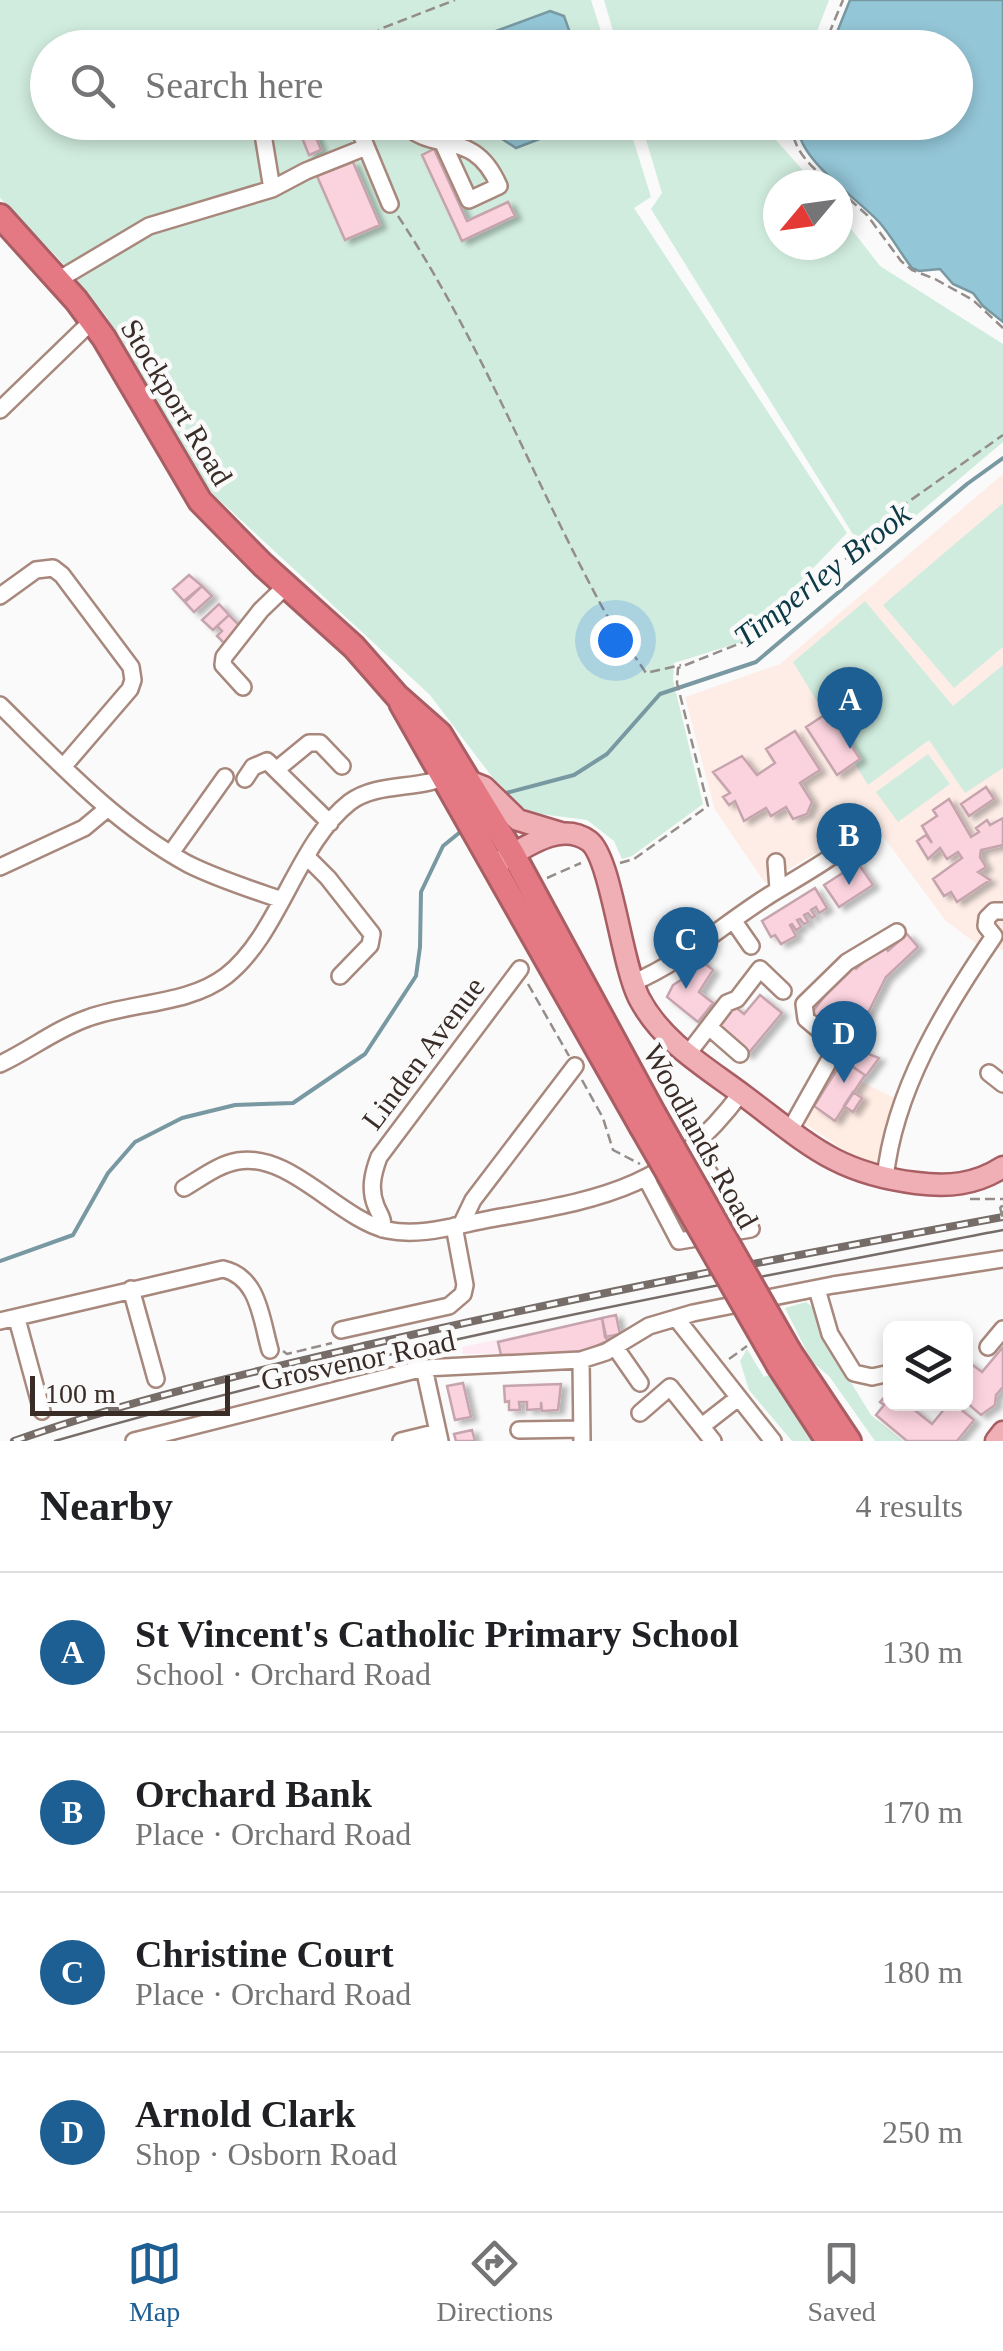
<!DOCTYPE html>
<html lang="en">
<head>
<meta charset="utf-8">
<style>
	:root { --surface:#fff; --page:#f2f2f2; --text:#202124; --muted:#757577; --line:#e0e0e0; --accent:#1d5e93 }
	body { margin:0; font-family:"Times New Roman",serif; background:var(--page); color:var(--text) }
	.controls { position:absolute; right:30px; bottom:30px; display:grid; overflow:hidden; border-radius:15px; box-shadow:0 5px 15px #0003 }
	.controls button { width:90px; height:90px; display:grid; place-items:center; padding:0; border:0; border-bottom:2px solid var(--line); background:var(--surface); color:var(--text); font:50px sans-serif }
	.compass { position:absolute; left:763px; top:170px; width:90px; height:90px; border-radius:50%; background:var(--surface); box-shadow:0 5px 15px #0003; rotate:241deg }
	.scale { position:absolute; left:30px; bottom:25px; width:200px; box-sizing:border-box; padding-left:10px; border:5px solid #3a2c27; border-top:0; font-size:28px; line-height:35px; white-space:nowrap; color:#3a2c27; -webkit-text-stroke:8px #fafafa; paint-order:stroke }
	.you { position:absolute; left:615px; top:640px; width:35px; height:35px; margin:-25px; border:8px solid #fff; border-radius:50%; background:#1a73e8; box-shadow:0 0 0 15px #1a73e833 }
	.badge { display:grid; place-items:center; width:65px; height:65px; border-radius:50%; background:var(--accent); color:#fff; font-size:32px; font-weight:700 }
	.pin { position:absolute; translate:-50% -82px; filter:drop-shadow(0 2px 5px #0008) }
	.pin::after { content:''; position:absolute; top:52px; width:35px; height:30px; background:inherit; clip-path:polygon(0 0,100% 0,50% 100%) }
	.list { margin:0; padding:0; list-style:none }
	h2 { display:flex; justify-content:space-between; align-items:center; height:130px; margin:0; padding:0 40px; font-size:42px }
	h2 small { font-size:32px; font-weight:400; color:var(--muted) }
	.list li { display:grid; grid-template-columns:65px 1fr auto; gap:30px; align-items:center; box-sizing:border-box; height:160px; padding:0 40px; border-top:2px solid var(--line) }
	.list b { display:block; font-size:38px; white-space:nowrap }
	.list p { margin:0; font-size:32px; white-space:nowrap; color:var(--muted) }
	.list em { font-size:32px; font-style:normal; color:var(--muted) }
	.icon { flex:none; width:55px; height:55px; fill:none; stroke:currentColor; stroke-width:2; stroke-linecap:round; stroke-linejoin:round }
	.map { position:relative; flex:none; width:1003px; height:1441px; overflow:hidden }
	.search { position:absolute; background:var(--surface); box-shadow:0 5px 15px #0003; left:30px; right:30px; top:30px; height:110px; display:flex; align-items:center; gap:25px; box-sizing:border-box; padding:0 35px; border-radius:55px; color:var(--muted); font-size:38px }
	.sheet { height:770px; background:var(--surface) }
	nav { display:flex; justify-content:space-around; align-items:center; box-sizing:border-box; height:140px; border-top:2px solid var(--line); background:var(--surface); font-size:28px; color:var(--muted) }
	nav a { display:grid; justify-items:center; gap:5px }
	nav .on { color:var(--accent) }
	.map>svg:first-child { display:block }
</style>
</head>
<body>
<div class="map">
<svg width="1003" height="1441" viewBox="0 0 1003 1441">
	<defs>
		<filter id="shadow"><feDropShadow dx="6" dy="3.5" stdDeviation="2.5" flood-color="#0004"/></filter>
	</defs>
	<rect width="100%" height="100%" fill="#fafafa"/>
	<!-- commercial -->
	<path fill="#ffece3" d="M 851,1047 L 879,1058 L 862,1082 L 896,1099 L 877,1161 L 872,1163 L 847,1152 L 804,1123 Z"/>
	<!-- industrial -->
	<path fill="#feeaf3" d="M 616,1315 L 620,1334 L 577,1353 L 463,1354 L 462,1347 Z"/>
	<!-- built -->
	<path fill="#feede6" d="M 1003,474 L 1003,951 L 981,939 L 978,945 L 946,921 L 882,835 L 878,837 L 872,829 L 871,818 L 853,806 L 837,806 L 826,819 L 818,852 L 765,883 L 715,810 L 685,697 L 780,664 Z"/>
	<!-- green -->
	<path fill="#d0ecde" d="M 0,0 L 591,0 L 606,47 L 48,48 L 48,122 L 628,123 L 651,197 L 634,208 L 847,533 L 742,642 L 674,663 L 673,680 L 703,804 L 632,856 L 622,859 L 614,841 L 587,820 L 533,813 L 517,804 L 499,786 L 430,695 L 216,497 L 201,479 L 106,316 L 58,258 L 0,198 Z
		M 604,0 L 829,0 L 811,47 L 618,48 Z
		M 641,123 L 781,123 L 775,139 L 816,185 L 778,185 L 778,245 L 838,245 L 838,212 L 880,266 L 1003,344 L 1003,442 L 867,557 L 651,209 L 662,193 Z
		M 1003,503 L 1003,647 L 954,688 L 883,605 Z
		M 865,601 L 953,706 L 1003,665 L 1003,768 L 965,793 L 929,740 L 868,785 L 793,662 Z
		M 928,754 L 950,784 L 898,822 L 876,792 Z
		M 806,1302 L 816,1310 L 829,1347 L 871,1415 L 903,1441 L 875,1441 L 829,1376 L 812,1362 L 785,1308 Z
		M 747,1349 L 764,1377 L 769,1375 L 812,1441 L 792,1441 L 749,1390 L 740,1361 Z"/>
	<!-- water -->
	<path fill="#93c6d7" stroke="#7898a2" stroke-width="2.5" d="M 850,0 L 1003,0 L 1003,322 L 983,306 L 973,293 L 953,284 L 940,269 L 919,271 L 912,268 C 901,254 892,237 880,223 C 860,200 792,156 799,123 L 956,122 L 956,48 L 831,47 Z
		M 550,11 L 564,16 L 575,47 L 563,47 L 558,35 L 524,47 L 465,47 L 488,34 Z
		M 496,123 L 507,123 L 512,134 L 542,123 L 581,123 L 516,148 L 502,139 Z"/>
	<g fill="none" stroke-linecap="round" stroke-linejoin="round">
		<!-- stream -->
		<path stroke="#7898a2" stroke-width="4" d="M 506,793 L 574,775 L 607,754 L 660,694 L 756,662 L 967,484 L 1003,458
			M 0,1261 L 73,1235 L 108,1173 L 135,1142 L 182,1118 L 235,1105 L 293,1103 L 365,1054 L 416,976 L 420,947 L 421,892 L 443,846 L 459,833"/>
	</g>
	<!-- building -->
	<path fill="#fbd3de" stroke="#c6a4ad" stroke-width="2.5" filter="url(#shadow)" d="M 303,122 L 310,122 L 321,150 L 309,155 L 297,125 Z
		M 434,149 L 467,221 L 508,202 L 515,216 L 462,241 L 422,155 Z
		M 353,162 L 380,225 L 345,240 L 317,176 Z
		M 189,575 L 202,586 L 184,601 L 173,589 Z
		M 202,586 L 212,596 L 194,612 L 185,602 Z
		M 219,604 L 229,615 L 213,630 L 202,620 Z
		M 229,615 L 239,625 L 225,644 L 217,636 L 222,631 L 217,626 Z
		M 829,712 L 860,759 L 837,775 L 806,727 Z
		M 795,731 L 820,770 L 800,783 L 812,802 L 807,814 L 793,819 L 786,807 L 771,816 L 766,808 L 744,821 L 735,801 L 729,805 L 723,797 L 730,793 L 713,772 L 742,756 L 757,775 L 775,763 L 766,749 Z
		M 986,787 L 994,799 L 969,816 L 961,804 Z
		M 949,799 L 971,837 L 979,832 L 976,828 L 987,820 L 990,825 L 1003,818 L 1003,845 L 981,850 L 980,857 L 986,867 L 978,872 L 990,880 L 957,902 L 951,892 L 944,896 L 933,879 L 962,858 L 958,852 L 947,859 L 940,848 L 928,859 L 917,841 L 926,835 L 932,843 L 922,826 L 937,816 L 933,810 Z
		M 858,863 L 873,885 L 839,907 L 824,885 Z
		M 815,888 L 827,908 L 819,913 L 816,907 L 811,910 L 815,916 L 812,918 L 808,913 L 804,915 L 808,922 L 804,924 L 800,919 L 797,920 L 801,927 L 796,930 L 792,924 L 790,925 L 796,936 L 781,944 L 775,935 L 771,937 L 762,921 Z
		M 907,934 L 918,947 L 886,977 L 850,1049 L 848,1040 L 811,1014 L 849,964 L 856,969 L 883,944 L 888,951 Z
		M 698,958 L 713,970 L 699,992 L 713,1003 L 698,1022 L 667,997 L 673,985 L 684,978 Z
		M 760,995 L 782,1013 L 747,1055 L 716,1028 L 734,1006 L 744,1014 Z
		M 851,1047 L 879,1058 L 866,1076 L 843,1060 Z
		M 843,1060 L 865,1075 L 835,1121 L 814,1106 Z
		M 853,1092 L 862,1098 L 853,1112 L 844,1106 Z
		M 616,1315 L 620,1334 L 605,1337 L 602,1318 Z
		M 602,1318 L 607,1341 L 588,1350 L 556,1355 L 501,1355 L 498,1342 Z
		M 1003,1347 L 1003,1387 L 996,1395 L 995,1405 L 981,1415 L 966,1402 L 966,1360 L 982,1372 Z
		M 463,1383 L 471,1417 L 455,1420 L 447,1386 Z
		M 561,1384 L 558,1410 L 542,1411 L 541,1402 L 541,1409 L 527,1410 L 527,1402 L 519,1402 L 520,1410 L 509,1410 L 509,1401 L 505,1402 L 504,1386 Z
		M 888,1393 L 890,1404 L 907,1404 L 932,1424 L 946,1407 L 942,1404 L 954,1404 L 974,1420 L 957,1441 L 907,1441 L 876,1415 L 884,1405 L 880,1402 Z
		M 472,1430 L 475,1441 L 456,1441 L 454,1434 Z"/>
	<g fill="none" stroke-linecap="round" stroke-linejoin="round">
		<!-- minor casing -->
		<g stroke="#a8887c" stroke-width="20">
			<path id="minor" d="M 261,122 L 272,189
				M 356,122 L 390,204
				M 402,122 C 434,156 473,126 499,186 L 469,200 L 441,139
				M 58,280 L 149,226 L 272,189 L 306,171 L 366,147
				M 0,410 L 92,321
				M 0,596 L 36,570 L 53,568 L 62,575 L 131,667 L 133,680 L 130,689 L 63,767
				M 243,687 L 223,665 L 224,657 L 261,610 L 286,586
				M 0,705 C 59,763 115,824 188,864 C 218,879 250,889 282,900
				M 276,770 L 309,743 L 320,743 L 342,766
				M 245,779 L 253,767 L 267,761 L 330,823
				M 171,853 L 225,777
				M 308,858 L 328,878 L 372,934 L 370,945 L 340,976
				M 776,862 L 778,889
				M 0,867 L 84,828 L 108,808
				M 733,920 L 751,946
				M 994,936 L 986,926 L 987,918 L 994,911 L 1003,911
				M 632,983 C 680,963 719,928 762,900 C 785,884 850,851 862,829 L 851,816 L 836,821 L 831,855
				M 709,1027 L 740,1054
				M 687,1055 L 727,1003 L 737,999 L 760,969 L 783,991
				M 0,1064 C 30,1050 56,1029 88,1018 C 131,1002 188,1005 226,976 C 279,935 297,843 350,802 C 378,781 421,791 452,774
				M 989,1073 L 1003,1084
				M 790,1130 L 835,1050 L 831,1040 L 806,1019 L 804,1004 L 847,962 L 897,932
				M 692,1149 L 710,1174
				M 646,1178 L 679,1241 L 751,1229
				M 885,1179 C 894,1090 945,1008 994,936
				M 184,1188 C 201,1178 219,1164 238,1161 C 290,1152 339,1219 387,1230 C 419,1237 454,1226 485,1220 C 599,1199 667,1192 741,1093
				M 461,1225 L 473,1200 L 575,1066
				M 382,1229 C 384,1218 380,1216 376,1206 C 369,1189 373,1173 379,1157 L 520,969
				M 131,1289 L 156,1379
				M 817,1289 L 830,1334 L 854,1373 L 872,1377 L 890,1373
				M 676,1318 L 773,1441
				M 17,1319 L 42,1411
				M 0,1321 L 223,1269 C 259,1277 261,1319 270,1350
				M 341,1330 L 449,1306 L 463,1294 L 465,1285 L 454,1226
				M 615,1347 L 640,1383
				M 988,1347 L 1003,1329
				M 581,1360 L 582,1441
				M 424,1368 L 440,1441
				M 640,1413 L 670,1387 L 713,1441
				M 702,1426 L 738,1398
				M 519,1430 L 582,1429
				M 134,1441 L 424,1368 L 581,1360 L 606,1352 L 649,1326 L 693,1313 L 833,1285 L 1003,1259
				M 401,1441 L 438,1432"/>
		</g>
		<!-- major casing -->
		<g stroke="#a85e63" stroke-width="25">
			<path id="major" d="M 471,782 L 484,787 L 518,820 L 561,833
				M 499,862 C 525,848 560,820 589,841 C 611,857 621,962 639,998 C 662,1042 704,1066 743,1095 C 806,1142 834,1173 916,1183 C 948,1187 975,1185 1003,1167
				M 996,1441 L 1003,1432"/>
		</g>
		<!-- highway casing -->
		<g stroke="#a85e63" stroke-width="28">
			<path id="highway" d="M 0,216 L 76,300 L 104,338 L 200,501 L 263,565 L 354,647 L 397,696 L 440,734 L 513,854 L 654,1114
				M 401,703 L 641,1126
				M 789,1351 L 849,1441
				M 779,1366 L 828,1441"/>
		</g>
		<!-- path -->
		<path stroke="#948d8a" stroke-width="2.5" stroke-dasharray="10 5" stroke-linecap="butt" d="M 362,48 L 380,29 L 455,0
			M 823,48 L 843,0
			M 792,122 C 791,151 813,168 833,185
			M 838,189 L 867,215 L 901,261 L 912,270 L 935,279 L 973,300 L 1003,328
			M 398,216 C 479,338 531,475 600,603 C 613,628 631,650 646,673 L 681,665
			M 620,863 L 634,859 L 708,806 L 677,683 L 678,668 L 746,641 L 799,588 L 843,561 L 886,528 L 901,507 L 1003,435
			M 547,878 L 581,863
			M 528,984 L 569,1056
			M 582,1080 L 603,1118 L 613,1150 L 640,1164
			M 970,1199 L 1003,1199
			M 1000,1207 L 1003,1206
			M 1001,1212 L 1003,1212
			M 283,1351 L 287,1354 L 332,1343
			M 729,1359 L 747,1346"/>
		<!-- minor -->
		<use href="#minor" stroke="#fff" stroke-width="15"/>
		<!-- major -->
		<use href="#major" stroke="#efafb5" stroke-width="20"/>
		<!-- highway -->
		<use href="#highway" stroke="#e47984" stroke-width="22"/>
		<!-- tram -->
		<path stroke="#766d69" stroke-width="2.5" d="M 55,1441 C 367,1350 685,1291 1003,1230"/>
		<!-- rail casing -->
		<g stroke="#766d69" stroke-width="8">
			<path id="rail" d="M 14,1441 C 130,1400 252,1372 372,1344 C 581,1295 792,1256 1003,1217"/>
		</g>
		<!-- rail -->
		<use href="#rail" stroke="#fafafa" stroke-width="4" stroke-dasharray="11" stroke-linecap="butt"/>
		<!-- highway-bridge casing -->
		<g stroke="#a85e63" stroke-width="28" stroke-linecap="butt">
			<path id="highway-bridge" d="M 654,1114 L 789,1351
				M 641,1126 L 779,1366"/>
		</g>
		<!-- path-bridge -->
		<path stroke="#948d8a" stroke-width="2.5" stroke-dasharray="10 5" stroke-linecap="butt" d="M 1000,1207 L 1003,1220"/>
		<!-- highway-bridge -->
		<use href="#highway-bridge" stroke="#e47984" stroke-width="22"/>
	</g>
	<g text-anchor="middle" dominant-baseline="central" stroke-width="9" stroke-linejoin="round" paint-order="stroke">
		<!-- street labels -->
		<g font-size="30" fill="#3a2c27" stroke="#fafafa">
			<text transform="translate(177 402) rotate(59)">Stockport Road</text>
			<text transform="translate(423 1053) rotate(-53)">Linden Avenue</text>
			<text transform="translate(701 1136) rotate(61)">Woodlands Road</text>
			<text transform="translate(358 1360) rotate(-12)">Grosvenor Road</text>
		</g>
		<!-- water labels -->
		<g font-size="32" font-style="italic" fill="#0c3a47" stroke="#fafafa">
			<text transform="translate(822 575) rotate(-38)">Timperley Brook</text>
		</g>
	</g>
</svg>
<div class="controls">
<button><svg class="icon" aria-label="layers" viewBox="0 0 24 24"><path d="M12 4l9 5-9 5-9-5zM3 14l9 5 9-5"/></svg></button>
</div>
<svg class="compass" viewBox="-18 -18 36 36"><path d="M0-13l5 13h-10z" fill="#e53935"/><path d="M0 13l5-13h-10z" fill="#757577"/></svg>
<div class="scale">100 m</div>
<div class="you"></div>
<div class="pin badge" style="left:850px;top:749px">A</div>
<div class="pin badge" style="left:849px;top:885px">B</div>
<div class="pin badge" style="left:686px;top:989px">C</div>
<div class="pin badge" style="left:844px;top:1083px">D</div>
<div class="search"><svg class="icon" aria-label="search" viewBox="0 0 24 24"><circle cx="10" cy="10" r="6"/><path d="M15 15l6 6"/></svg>Search here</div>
</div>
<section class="sheet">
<h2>Nearby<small>4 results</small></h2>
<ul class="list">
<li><span class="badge">A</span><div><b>St Vincent's Catholic Primary School</b><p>School · Orchard Road</p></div><em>130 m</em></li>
<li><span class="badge">B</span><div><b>Orchard Bank</b><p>Place · Orchard Road</p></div><em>170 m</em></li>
<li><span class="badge">C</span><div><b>Christine Court</b><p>Place · Orchard Road</p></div><em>180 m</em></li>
<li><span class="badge">D</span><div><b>Arnold Clark</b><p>Shop · Osborn Road</p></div><em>250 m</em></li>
</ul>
</section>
<nav>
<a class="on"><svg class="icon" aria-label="map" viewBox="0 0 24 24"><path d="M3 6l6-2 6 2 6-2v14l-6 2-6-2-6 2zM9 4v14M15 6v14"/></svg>Map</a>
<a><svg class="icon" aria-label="directions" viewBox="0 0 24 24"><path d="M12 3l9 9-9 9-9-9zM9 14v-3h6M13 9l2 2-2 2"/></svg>Directions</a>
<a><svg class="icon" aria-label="saved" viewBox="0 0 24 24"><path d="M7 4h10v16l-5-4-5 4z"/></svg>Saved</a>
</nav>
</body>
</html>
